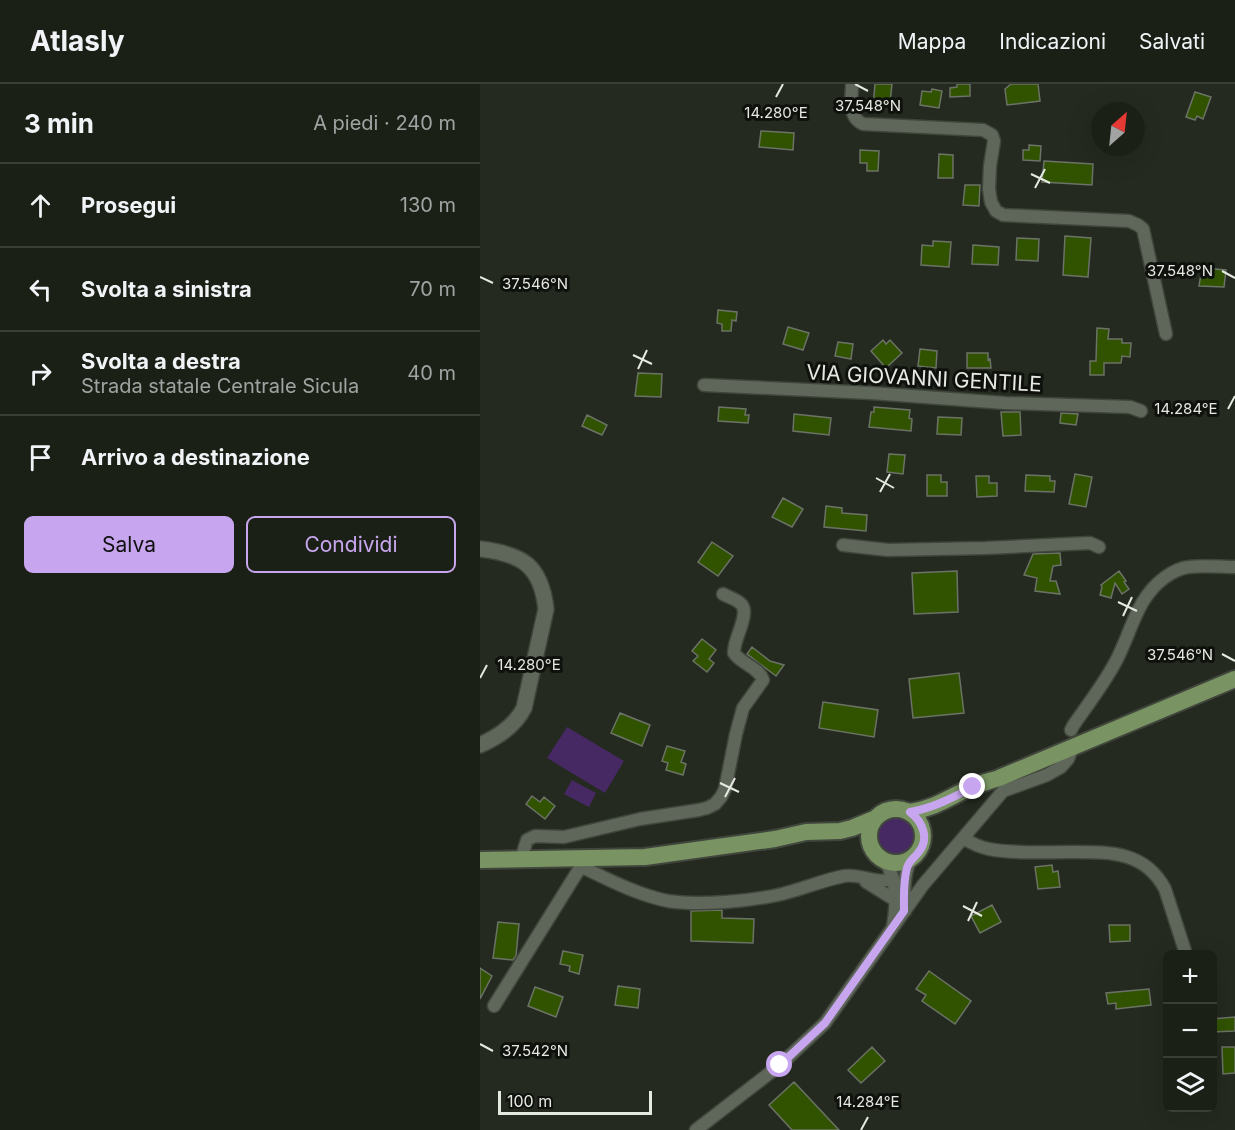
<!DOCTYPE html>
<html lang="it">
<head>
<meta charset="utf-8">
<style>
	:root { --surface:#1b2017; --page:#282d24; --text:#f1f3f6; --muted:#a0a3a1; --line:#393e36; --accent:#c8a6ef }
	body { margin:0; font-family:Inter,sans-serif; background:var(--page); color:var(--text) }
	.controls { position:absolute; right:18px; bottom:18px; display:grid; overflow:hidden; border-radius:9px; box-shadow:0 6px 24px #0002 }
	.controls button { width:54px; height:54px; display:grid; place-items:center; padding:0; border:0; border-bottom:2px solid var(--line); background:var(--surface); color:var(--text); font:30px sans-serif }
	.compass { position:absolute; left:611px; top:18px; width:54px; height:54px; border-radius:50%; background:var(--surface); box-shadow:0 6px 24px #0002; rotate:27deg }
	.scale { position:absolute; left:18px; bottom:15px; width:154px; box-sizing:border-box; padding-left:6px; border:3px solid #e5e9e2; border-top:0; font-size:16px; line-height:21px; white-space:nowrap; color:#e5e9e2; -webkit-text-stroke:4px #0f110d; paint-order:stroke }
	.stop { position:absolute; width:18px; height:18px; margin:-14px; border:4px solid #c8a6ef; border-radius:50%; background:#fff }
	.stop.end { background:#c8a6ef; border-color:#fff; box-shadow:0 2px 6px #0008 }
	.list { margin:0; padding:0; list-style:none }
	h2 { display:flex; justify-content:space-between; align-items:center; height:78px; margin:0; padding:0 24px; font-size:26px }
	h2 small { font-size:20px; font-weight:400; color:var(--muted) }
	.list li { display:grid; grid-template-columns:39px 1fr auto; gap:18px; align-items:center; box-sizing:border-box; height:84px; padding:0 24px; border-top:2px solid var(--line) }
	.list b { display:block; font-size:22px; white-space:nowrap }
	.list p { margin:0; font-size:20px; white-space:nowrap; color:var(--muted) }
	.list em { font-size:20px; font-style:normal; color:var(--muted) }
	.actions { display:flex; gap:12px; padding:18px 24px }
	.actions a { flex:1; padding:14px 0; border:2px solid var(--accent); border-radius:9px; text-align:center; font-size:21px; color:var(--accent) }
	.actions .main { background:var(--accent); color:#111 }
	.icon { flex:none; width:33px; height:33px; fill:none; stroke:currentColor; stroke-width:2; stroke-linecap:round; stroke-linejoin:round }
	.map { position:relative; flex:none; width:755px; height:1046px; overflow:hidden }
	header { display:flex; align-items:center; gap:36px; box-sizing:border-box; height:84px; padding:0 30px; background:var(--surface); border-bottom:2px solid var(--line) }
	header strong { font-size:28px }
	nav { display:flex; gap:33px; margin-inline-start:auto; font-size:21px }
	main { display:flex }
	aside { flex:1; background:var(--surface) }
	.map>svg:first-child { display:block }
</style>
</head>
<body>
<header>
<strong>Atlasly</strong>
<nav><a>Mappa</a><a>Indicazioni</a><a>Salvati</a></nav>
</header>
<main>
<aside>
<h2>3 min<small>A piedi · 240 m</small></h2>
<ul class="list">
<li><svg class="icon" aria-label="ahead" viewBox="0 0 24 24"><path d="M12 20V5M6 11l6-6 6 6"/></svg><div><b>Prosegui</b></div><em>130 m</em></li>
<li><svg class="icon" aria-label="left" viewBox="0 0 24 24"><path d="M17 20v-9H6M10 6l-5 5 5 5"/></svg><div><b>Svolta a sinistra</b></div><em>70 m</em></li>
<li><svg class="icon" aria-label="right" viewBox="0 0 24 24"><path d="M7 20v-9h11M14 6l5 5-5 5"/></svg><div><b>Svolta a destra</b><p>Strada statale Centrale Sicula</p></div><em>40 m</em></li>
<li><svg class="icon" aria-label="arrive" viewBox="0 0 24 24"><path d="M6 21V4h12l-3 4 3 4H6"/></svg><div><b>Arrivo a destinazione</b></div></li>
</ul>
<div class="actions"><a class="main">Salva</a><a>Condividi</a></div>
</aside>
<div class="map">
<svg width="755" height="1046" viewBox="0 0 755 1046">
	<rect width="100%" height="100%" fill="#242a1f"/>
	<!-- green -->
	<path fill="#462863" d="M 87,643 L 144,677 L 125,709 L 67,674 Z
		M 92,696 L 116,709 L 109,723 L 84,710 Z
		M394 751a23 23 0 1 1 46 0a23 23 0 1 1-46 0Z"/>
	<!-- building -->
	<path fill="#315300" stroke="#6b7266" stroke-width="1.5" d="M 395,0 L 412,0 L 410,19 L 403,19 L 402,24 L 393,23 Z
		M 477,0 L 490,0 L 490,12 L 470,13 L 470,4 L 477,3 Z
		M 531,0 L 558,0 L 560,17 L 527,21 L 525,5 Z
		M 452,5 L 462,7 L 459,24 L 440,21 L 442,7 L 451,8 Z
		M 715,8 L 731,13 L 723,35 L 717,32 L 715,36 L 706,33 Z
		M 281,47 L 314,49 L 313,66 L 279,63 Z
		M 549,61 L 561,62 L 560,77 L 543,76 L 543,66 L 549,66 Z
		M 380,66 L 399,67 L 398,87 L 387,87 L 387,79 L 380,79 Z
		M 459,70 L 473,71 L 473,94 L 458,94 Z
		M 564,77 L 613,80 L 612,101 L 562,98 Z
		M 485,101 L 500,101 L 499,122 L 483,121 Z
		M 585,152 L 611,154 L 608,193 L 583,191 Z
		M 537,154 L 559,155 L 558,177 L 536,176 Z
		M 453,157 L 471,158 L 469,183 L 441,181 L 442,161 L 453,162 Z
		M 493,161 L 519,163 L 518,181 L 492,180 Z
		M 722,184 L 746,186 L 744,203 L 719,202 Z
		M 238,226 L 257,228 L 256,237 L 252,236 L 251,247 L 242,247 L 242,240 L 237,239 Z
		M 308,243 L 329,249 L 323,266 L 303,260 Z
		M 617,244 L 629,245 L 628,255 L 642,255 L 642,259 L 651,259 L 650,273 L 642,272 L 641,279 L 624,279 L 624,291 L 610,291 L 610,277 L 616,277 Z
		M 403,256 L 406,260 L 410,256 L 422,269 L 406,284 L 391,267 Z
		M 358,258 L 373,260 L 371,275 L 355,272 Z
		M 440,265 L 457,267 L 456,284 L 438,282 Z
		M 487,269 L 508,269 L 508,276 L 510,275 L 511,284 L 487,284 Z
		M 158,289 L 182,290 L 181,313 L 155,312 Z
		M 239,323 L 266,325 L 265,331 L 269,331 L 268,339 L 238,337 Z
		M 394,323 L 430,326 L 429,334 L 432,335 L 431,347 L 389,343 L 391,328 L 394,328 Z
		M 521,328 L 540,328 L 541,351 L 523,352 Z
		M 581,329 L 598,330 L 596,341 L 580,339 Z
		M 314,330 L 351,334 L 349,351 L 313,347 Z
		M 107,331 L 127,341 L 122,351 L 102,342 Z
		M 458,333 L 482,334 L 481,351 L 457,350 Z
		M 409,370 L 425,371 L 423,390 L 407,388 Z
		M 595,390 L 612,393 L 606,423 L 589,420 Z
		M 447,391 L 461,391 L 461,398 L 467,398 L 467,412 L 447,412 Z
		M 546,391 L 570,392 L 570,397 L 575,397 L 574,408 L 545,407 Z
		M 496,392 L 509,392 L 509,399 L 517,399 L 517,412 L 497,413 Z
		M 303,414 L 323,425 L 312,443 L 292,433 Z
		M 346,422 L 362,424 L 362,429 L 387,431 L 386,447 L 344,443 Z
		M 232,458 L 253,472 L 238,492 L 218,478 Z
		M 580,469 L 581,481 L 573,482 L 570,497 L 576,497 L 580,510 L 555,507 L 557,494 L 544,491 L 553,470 Z
		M 477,487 L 478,528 L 434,530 L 432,489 Z
		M 639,487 L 646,497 L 644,498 L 649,505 L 642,510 L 635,499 L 631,514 L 620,511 L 622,503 L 621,501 Z
		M 222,555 L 236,566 L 229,575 L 234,579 L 227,588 L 213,577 L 218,572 L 212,567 Z
		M 272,563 L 290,577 L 304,581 L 296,592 L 267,570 Z
		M 479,589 L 484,629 L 433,634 L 429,595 Z
		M 343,618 L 398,626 L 394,653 L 339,644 Z
		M 140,629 L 170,641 L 162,662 L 131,649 Z
		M 187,662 L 205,667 L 201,678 L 206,680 L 203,691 L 186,686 L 188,679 L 182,677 Z
		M 52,712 L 60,718 L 64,713 L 75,722 L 65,735 L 46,720 Z
		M 572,781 L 573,788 L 578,787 L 580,803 L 558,805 L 555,783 Z
		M 512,821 L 521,838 L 500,849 L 491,832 Z
		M 242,826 L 242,834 L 274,835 L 273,859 L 211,857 L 211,827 Z
		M 18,838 L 39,840 L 36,872 L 33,876 L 13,874 Z
		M 629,841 L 650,841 L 650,857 L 630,858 Z
		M 83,867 L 103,871 L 99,890 L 89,887 L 90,882 L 80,880 Z
		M 0,884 L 12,892 L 0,915 Z
		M 449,887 L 491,917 L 475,940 L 442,917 L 446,911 L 436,905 Z
		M 138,902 L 160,905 L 158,924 L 135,921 Z
		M 55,903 L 83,913 L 76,933 L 48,922 Z
		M 669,905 L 671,921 L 636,925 L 636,919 L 628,920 L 626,909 Z
		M 755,933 L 755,947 L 733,948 L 732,935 Z
		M 392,963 L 405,977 L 381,999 L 368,986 Z
		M 742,963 L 755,963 L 755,989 L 743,990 Z
		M 314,998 L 359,1046 L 312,1046 L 289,1021 Z"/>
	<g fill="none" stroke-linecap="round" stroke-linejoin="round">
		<!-- minor casing -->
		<g stroke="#41463d" stroke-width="15">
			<path id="minor" d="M 372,0 C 372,14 367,33 383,40 L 503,46 L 512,51 L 514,57 L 510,82 L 509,105 L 511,118 L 516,127 L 523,131 L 649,137 L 658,141 L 663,145 L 686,250
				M 224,301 L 391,309 L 525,319 L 650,323 L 661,327
				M 363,461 L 408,466 L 506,464 L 610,459 L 619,463
				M 591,646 L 593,642 C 608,620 624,600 636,577 C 652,547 656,515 684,494 C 692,488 699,484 709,483 C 724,481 740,483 755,483
				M 483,754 C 491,759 499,763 509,765 C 535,770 565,768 592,768 C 629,768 665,767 685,805 L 706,870
				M 102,774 L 102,783 C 129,796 158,811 188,817 C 219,822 271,817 302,810 C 323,805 343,796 364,792 C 381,789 397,802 413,794
				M 41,775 L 47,756 L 55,752 L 84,753 L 160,735 L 219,726 L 227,724 L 235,720 L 241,713 L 245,705 L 256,650 L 263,624 L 283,596 C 279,583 261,580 254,569 C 253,555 272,528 260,519 C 256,515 248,513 243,510
				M 404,776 C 417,794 417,820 413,842
				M 386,798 L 415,816
				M 425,827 C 424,809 423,791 431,775
				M 14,922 L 98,787 L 102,783
				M 216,1046 L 300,981 L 345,939 L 443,801 L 523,707 L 567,691 L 581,683 L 588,675 L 592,665"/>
		</g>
		<!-- tertiary casing -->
		<g stroke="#41463d" stroke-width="18">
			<path id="tertiary" d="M 0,465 C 42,470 61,481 66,525 L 44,624 C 35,642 18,653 0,661"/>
		</g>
		<!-- primary casing -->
		<g stroke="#41463d" stroke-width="20">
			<path id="primary" d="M389 752a27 27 0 1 1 54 0a27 27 0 1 1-54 0Z
				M 430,728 C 456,724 469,713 492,703 C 501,699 510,697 519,694 L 755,595
				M 0,776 L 165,773 L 295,755 L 326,748 L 360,747 L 372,744 L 394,735"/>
		</g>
		<!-- minor -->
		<use href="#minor" stroke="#5f665a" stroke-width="12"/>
		<!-- tertiary -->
		<use href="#tertiary" stroke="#5f665a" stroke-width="15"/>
		<!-- primary -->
		<use href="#primary" stroke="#799462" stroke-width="16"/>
	</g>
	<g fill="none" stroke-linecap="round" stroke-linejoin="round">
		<!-- route -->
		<path stroke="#c8a6ef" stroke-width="8" d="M 300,981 L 345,939 L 424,827 C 424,812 423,798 427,784 C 429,777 433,775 438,769 C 450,755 443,738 430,728 C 453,724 472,714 493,703"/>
	</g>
	<!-- ticks -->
	<path fill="none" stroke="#e5e9e2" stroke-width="2" d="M 375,0 L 388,7M 296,13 L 303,0M 551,90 L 570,99M 555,104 L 565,85M 742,187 L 755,194M 0,193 L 13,199M 153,271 L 172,280M 158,285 L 167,266M 748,325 L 755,312M 396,394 L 414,404M 400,408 L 410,390M 638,518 L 657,527M 643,532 L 652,513M 742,570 L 755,577M 0,594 L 7,581M 240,699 L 259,708M 245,713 L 255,694M 483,822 L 502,832M 488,837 L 497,818M 0,960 L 13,967M 381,1046 L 388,1033"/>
	<g text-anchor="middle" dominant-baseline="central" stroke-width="6" stroke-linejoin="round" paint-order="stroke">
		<!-- street labels -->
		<g font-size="21" fill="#e5e9e2" stroke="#0f110d">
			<text transform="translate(444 294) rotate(3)">VIA GIOVANNI GENTILE</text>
		</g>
	</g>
	<g font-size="15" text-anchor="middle" fill="#e5e9e2" stroke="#0f110d" stroke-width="6" stroke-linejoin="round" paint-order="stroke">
		<text x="388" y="27">37.548°N</text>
		<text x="296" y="34">14.280°E</text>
		<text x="700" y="192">37.548°N</text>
		<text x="55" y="205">37.546°N</text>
		<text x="706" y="330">14.284°E</text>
		<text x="700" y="576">37.546°N</text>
		<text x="49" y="586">14.280°E</text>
		<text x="55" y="972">37.542°N</text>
		<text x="388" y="1023">14.284°E</text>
	</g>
</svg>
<div class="controls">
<button>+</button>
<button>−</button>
<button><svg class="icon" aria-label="layers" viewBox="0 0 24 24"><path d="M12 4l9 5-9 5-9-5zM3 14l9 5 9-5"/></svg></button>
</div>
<svg class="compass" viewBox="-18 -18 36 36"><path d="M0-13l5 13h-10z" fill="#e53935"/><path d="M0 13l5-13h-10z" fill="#a0a3a1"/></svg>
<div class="scale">100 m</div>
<div class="stop" style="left:300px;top:981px"></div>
<div class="stop end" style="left:493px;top:703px"></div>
</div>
</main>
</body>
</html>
